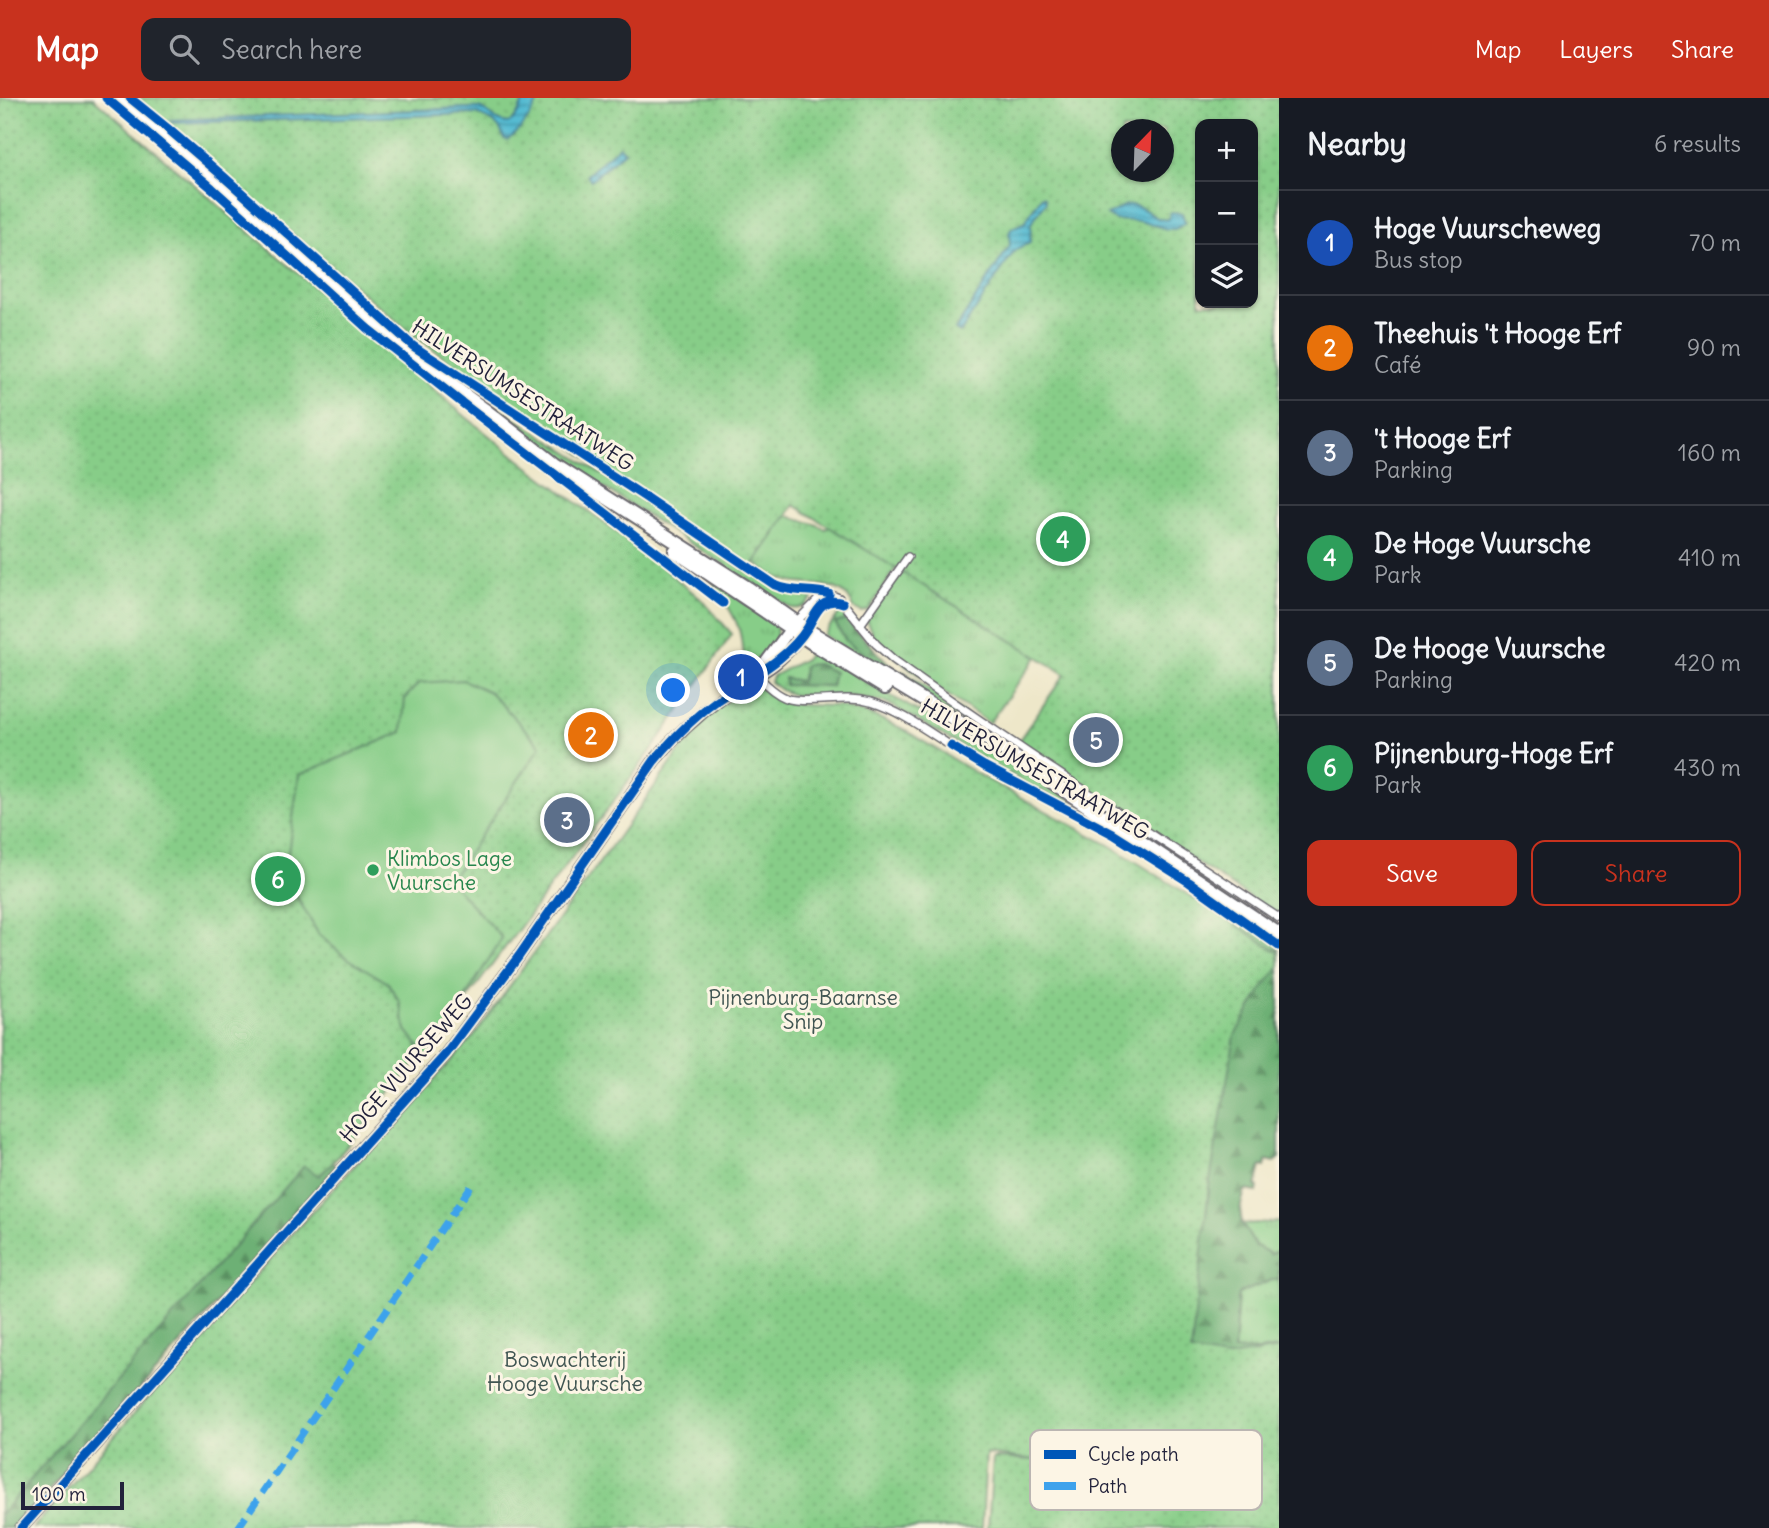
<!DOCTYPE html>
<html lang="en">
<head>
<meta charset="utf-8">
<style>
	:root { --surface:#171b24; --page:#20242c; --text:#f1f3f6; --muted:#9ea1a6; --line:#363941; --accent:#c8321e }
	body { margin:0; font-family:Delius,sans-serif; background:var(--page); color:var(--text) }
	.controls { position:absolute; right:21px; top:21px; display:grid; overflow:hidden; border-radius:14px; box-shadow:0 2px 5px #0004 }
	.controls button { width:63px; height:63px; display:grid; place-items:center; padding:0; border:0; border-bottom:2px solid var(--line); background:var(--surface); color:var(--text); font:35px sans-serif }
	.compass { position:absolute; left:1111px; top:21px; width:63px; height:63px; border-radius:50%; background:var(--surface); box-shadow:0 2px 5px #0004; rotate:23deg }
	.scale { position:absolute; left:21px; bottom:18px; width:103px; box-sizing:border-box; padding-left:7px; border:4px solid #22223b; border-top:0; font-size:19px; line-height:24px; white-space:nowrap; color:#22223b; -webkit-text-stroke:5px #fcf5e5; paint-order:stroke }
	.you { position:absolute; left:674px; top:593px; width:24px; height:24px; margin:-18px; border:5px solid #fff; border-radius:50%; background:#1a73e8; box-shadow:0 0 0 10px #1a73e833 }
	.badge { display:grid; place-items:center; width:46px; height:46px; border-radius:50%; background:var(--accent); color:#fff; font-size:23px; font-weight:700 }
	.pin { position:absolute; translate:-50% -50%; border:4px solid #fff; box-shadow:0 2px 7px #0006 }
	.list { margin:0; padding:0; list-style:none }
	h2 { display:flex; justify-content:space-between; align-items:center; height:91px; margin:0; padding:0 28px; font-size:30px }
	h2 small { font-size:23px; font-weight:400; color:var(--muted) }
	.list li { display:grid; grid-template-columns:46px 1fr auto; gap:21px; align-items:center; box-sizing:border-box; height:105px; padding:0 28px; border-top:2px solid var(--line) }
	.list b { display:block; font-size:26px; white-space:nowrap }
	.list p { margin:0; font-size:23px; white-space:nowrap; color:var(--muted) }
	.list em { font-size:23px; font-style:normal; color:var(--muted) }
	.actions { display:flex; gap:14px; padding:21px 28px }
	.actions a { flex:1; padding:16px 0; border:2px solid var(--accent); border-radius:14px; text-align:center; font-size:24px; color:var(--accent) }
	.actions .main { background:var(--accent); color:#fff }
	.icon { flex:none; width:38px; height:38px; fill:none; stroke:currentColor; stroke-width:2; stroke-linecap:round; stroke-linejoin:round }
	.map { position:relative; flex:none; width:1279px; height:1430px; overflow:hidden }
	header { display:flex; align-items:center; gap:42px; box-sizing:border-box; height:98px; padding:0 35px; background:var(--accent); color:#fff }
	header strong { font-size:33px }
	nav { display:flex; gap:38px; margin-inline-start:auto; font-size:24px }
	.search { width:490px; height:63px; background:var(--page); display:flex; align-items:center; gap:18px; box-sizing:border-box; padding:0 24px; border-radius:14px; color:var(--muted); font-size:26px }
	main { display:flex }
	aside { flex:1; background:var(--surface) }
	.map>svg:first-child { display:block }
</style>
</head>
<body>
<header>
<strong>Map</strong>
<div class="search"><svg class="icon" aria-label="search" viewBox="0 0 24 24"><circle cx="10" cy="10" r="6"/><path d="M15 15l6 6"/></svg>Search here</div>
<nav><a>Map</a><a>Layers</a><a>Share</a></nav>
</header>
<main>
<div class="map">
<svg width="1279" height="1430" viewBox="0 0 1279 1430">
	<defs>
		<pattern id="grass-tufts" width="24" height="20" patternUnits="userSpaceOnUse" patternTransform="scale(1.75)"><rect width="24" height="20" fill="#87cd88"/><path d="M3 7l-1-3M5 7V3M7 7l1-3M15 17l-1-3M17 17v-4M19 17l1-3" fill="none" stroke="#74b076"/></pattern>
		<pattern id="forest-firs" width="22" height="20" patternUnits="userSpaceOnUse" patternTransform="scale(1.75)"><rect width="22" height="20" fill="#6db074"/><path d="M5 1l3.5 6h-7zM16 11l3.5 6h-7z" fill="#598f60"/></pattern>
		<pattern id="park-dots" width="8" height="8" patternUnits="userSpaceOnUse" patternTransform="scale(1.75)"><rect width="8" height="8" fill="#87cd88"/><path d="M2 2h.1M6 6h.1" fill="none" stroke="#74b076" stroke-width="1.8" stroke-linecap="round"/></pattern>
		<pattern id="water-rules" width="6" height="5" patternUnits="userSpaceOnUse" patternTransform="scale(1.75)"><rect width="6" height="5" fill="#54bbd2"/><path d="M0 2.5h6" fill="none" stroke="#4598ac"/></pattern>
	</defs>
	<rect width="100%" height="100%" fill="#fcf5e5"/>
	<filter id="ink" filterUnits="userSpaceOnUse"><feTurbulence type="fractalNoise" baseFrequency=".0143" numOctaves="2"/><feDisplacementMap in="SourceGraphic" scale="14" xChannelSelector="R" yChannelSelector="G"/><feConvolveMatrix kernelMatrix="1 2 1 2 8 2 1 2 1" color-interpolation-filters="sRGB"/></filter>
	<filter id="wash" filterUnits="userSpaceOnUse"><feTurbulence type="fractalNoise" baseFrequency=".00686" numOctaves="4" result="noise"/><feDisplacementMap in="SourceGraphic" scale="28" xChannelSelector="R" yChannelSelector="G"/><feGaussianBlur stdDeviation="1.57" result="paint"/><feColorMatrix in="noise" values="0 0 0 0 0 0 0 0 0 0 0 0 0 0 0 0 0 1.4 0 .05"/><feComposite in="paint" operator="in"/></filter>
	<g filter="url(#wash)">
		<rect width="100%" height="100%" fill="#eee7c9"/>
		<!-- grass -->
		<path fill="url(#grass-tufts)" stroke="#547862" stroke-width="2" d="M 462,286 L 774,487 L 785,492 L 816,495 C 809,506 804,512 791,510 L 589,380 L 537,344 Z
			M 788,417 C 800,425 813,422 825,431 L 848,420 L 903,459 L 869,512 L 862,514 L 854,510 C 845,482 814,488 791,484 C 778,481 766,473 755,465 Z
			M 910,464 L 1042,552 L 989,625 L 917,576 L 886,551 L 874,539 L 868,527 L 867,520 Z
			M 710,482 L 775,525 C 782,544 766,558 752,568 C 739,556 744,541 737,526 C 731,511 720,496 710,482 Z
			M 842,511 L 846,522 L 836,525 L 870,561 L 898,573 L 903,573 L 1065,685 L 1068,690 L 824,537 Z
			M 816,550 L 858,579 L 1063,696 L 1089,716 L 1027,686 L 887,605 L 850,598 L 793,597 L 781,592 L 770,584 L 773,578 L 805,561 Z
			M 1279,1124 L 1279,1152 L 1271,1156 L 1255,1148 L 1242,1126 Z
			M 1272,1182 L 1279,1182 L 1279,1250 L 1260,1253 L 1234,1253 L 1238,1195 Z"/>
		<!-- forest -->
		<path fill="url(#forest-firs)" stroke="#486958" stroke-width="2" d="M 846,522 L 889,566 L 898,573 L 870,561 L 846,543 L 835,525 Z
			M 817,566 L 834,574 L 831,588 L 785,587 L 784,580 L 801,583 L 805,567 Z
			M 1227,811 L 1279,845 L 1279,1061 L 1275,1064 L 1267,1062 L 1265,1069 L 1261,1068 L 1256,1088 L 1258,1089 L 1257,1094 L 1245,1092 L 1240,1111 L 1242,1126 L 1255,1147 L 1271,1156 L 1279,1152 L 1279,1182 L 1272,1182 L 1238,1196 L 1234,1252 L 1260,1253 L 1279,1250 L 1279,1257 L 1236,1264 L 1187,1254 L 1209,1093 L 1139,1087 L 1180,909 Z
			M 323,1058 L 337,1068 L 203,1221 L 15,1430 L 0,1430 L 0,1251 L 69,1173 Z"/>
		<!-- park -->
		<path fill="url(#park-dots)" stroke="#547862" stroke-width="2" fill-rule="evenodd" d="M 0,0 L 93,0 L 466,319 L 527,368 L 653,461 L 703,503 L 732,536 L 653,650 L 458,913 L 339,1058 L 319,1078 L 304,1068 L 0,1417 Z
			M 129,0 L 1279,0 L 1279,819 L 1017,645 L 1065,576 L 794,407 L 748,474 L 417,240 ZM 1200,26 L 1253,26 L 1253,205 L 1200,205 ZM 1122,32 L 1164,32 L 1164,74 L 1122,74 Z
			M 750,587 L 756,587 L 778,601 L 787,605 L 800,607 L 839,608 L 874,618 L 901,630 L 979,677 L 1109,747 L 1210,810 L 1279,855 L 1279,870 L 1262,891 L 1235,937 L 1209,1088 L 1191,1254 L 1225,1260 L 1279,1251 L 1279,1430 L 988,1430 L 993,1360 L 1038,1362 L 986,1356 L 982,1430 L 33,1430 L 309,1117 L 473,939 L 673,663 C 681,650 689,636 699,624 C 713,608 735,602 750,587 Z"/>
		<!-- pitch -->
		<path fill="#87cd88" stroke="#547862" stroke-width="2" d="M 463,582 L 490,594 L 541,648 L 450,783 L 502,840 L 428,960 L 406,932 L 399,903 L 388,885 L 344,858 L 319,837 L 293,792 L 287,762 L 299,677 L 402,634 L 405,600 L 419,585 Z"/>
		<!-- water -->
		<path fill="url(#water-rules)" stroke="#3b6e86" stroke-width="2" d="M 525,0 L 532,0 L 538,3 C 534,14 518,37 507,42 L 504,41 C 500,25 491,22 476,16 L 172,25 L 169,22 L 465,10 C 470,10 477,9 482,11 C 486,13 491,18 496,21 C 515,33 517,15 525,0 Z
			M 619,48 L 625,53 L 591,82 L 587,77 Z
			M 1042,98 L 1045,99 L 1046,104 L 1031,125 L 1030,144 L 1015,152 L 960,235 L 955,232 L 1010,147 L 1009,135 L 1012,130 L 1025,124 Z
			M 1126,107 C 1147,105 1152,125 1169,121 L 1170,114 L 1182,115 L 1185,125 L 1175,131 L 1167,131 L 1140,123 L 1115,122 L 1107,117 Z"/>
	</g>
	<g filter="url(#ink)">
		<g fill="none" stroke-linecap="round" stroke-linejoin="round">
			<!-- street casing -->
			<g stroke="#69676d" stroke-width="10">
				<path id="street" d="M 796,524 L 820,500 L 829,496 L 839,500 L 876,546 L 894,562 C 1019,652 1150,734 1279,820
					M 860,527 L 908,459
					M 806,531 C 816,515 821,498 843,505
					M 756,576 C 766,587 780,601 795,602 C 821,605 845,597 871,604 C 900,613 926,632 951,648"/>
			</g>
			<!-- secondary casing -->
			<g stroke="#69676d" stroke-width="14">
				<path id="secondary" d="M 762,569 L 794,526
					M 21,1430 L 446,956 L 519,858 L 654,663 C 675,638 695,619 721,600 C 736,589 752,580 767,571 C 782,562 795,546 805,533"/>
			</g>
			<!-- primary casing -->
			<g stroke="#69676d" stroke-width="16">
				<path id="primary" d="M 117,0 L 414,260 L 484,311 L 554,366 L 748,490 L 806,531 L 992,644 L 1279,836
					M 675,453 L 815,547 L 885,590"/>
			</g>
			<!-- street -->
			<use href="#street" stroke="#fff" stroke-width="7"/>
			<!-- secondary -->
			<use href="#secondary" stroke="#fff" stroke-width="10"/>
			<!-- primary -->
			<use href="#primary" stroke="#fff" stroke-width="12"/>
			<!-- quiet -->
			<path stroke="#3ea2ec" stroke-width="7" stroke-dasharray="14 7" stroke-linecap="butt" d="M 238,1430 L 471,1088"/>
			<!-- cycleway casing -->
			<g stroke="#fcf5e5" stroke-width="13">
				<path id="cycleway" d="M 106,0 L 212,90 L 368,231 L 466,308 L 723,505
					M 130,0 L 167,30 L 224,79 L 413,248 L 645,399 L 775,487 C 792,495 812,491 829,496
					M 951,648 L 984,668 L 1113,736 L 1189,784 L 1279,848
					M 21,1430 L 446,956 L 519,858 L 654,663 C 675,638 697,615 725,597 C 755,577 789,560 808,529 C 817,513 822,498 843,505"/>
			</g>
			<!-- cycleway -->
			<use href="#cycleway" stroke="#0057b8" stroke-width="9"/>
		</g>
	</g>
	<!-- markers -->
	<circle fill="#2e9e5b" stroke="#fcf5e5" stroke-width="2.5" cx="373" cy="772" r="7"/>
	<g text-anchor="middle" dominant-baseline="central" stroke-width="6" stroke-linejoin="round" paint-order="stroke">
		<!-- street labels -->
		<g font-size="21" fill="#22223b" stroke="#fcf5e5">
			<text transform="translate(523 297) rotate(33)">HILVERSUMSESTRAATWEG</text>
			<text transform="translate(1035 671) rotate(30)">HILVERSUMSESTRAATWEG</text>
			<text transform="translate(406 970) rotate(-49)">HOGE VUURSEWEG</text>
		</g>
		<!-- leisure labels -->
		<g font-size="21" fill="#27864d" stroke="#fcf5e5" text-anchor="start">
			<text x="387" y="760">Klimbos Lage<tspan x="387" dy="24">Vuursche</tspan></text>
		</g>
		<!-- park labels -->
		<g font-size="21" fill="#405552" stroke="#fcf5e5">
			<text x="803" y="899">Pijnenburg-Baarnse<tspan x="803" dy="24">Snip</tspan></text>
			<text x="565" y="1261">Boswachterij<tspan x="565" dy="24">Hooge Vuursche</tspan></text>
		</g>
	</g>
	<!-- legend -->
	<rect x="1030" y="1332" width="232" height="80" rx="10" fill="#fcf5e5" stroke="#bbb6b2" stroke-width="2"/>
	<rect x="1044" y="1352" width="32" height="9" fill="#0057b8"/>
	<rect x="1044" y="1384" width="32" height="8" fill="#3ea2ec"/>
	<g font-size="19" fill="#22223b">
		<text x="1088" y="1363">Cycle path</text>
		<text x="1088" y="1395">Path</text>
	</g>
</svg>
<div class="controls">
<button>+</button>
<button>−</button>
<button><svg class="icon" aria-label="layers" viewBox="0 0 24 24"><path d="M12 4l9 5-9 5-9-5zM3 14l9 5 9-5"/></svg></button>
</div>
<svg class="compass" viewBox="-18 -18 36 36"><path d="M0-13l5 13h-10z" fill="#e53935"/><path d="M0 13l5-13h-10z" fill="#9ea1a6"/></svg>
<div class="scale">100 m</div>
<div class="you"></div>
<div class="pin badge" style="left:741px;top:579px;background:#1a4fb4">1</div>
<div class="pin badge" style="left:591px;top:637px;background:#e8710a">2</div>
<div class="pin badge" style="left:567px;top:722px;background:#5c6f8a">3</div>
<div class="pin badge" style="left:1063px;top:441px;background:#2e9e5b">4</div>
<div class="pin badge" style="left:1096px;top:642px;background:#5c6f8a">5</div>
<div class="pin badge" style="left:278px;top:781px;background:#2e9e5b">6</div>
</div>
<aside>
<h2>Nearby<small>6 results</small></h2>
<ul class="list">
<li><span class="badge" style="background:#1a4fb4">1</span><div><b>Hoge Vuurscheweg</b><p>Bus stop</p></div><em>70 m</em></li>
<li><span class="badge" style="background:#e8710a">2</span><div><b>Theehuis 't Hooge Erf</b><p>Café</p></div><em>90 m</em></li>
<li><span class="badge" style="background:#5c6f8a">3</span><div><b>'t Hooge Erf</b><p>Parking</p></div><em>160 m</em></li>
<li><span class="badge" style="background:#2e9e5b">4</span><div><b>De Hoge Vuursche</b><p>Park</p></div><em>410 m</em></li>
<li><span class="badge" style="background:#5c6f8a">5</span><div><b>De Hooge Vuursche</b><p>Parking</p></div><em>420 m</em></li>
<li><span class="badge" style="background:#2e9e5b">6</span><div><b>Pijnenburg-Hoge Erf</b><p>Park</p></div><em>430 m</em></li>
</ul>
<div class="actions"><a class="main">Save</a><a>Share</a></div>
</aside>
</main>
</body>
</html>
